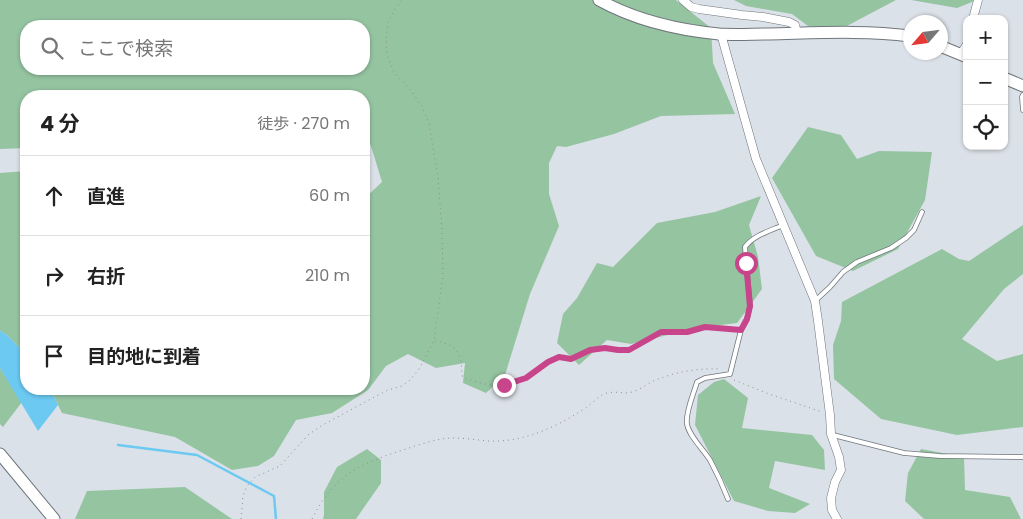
<!DOCTYPE html>
<html lang="ja">
<head>
<meta charset="utf-8">
<style>
	:root { --surface:#fff; --page:#f2f2f2; --text:#222; --muted:#767676; --line:#e0e0e0 }
	body { margin:0; font-family:Poppins,"Noto Sans JP",sans-serif; background:var(--page); color:var(--text) }
	.controls { position:absolute; right:15px; top:15px; display:grid; overflow:hidden; border-radius:10px; box-shadow:0 1px 4px #0004 }
	.controls button { width:45px; height:45px; display:grid; place-items:center; padding:0; border:0; border-bottom:1px solid var(--line); background:var(--surface); color:var(--text); font:25px sans-serif }
	.compass { position:absolute; left:903px; top:15px; width:45px; height:45px; border-radius:50%; background:var(--surface); box-shadow:0 1px 4px #0004; rotate:242deg }
	.stop { position:absolute; width:15px; height:15px; margin:-11px; border:4px solid #c9458b; border-radius:50%; background:#fff }
	.stop.end { background:#c9458b; border-color:#fff; box-shadow:0 1px 5px #0008 }
	.list { margin:0; padding:0; list-style:none }
	h2 { display:flex; justify-content:space-between; align-items:center; height:65px; margin:0; padding:0 20px; font-size:21px }
	h2 small { font-size:16px; font-weight:400; color:var(--muted) }
	.list li { display:grid; grid-template-columns:32px 1fr auto; gap:15px; align-items:center; box-sizing:border-box; height:80px; padding:0 20px; border-top:1px solid var(--line) }
	.list b { display:block; font-size:19px; white-space:nowrap }
	.list em { font-size:16px; font-style:normal; color:var(--muted) }
	.icon { flex:none; width:28px; height:28px; fill:none; stroke:currentColor; stroke-width:2; stroke-linecap:round; stroke-linejoin:round }
	.map { position:relative; flex:none; width:1023px; height:519px; overflow:hidden }
	.search { position:absolute; background:var(--surface); box-shadow:0 1px 4px #0004; left:20px; top:20px; width:350px; height:55px; display:flex; align-items:center; gap:12px; box-sizing:border-box; padding:0 18px; border-radius:20px; color:var(--muted); font-size:19px }
	.panel { position:absolute; background:var(--surface); box-shadow:0 1px 4px #0004; left:20px; top:90px; width:350px; height:305px; border-radius:20px }
	.map>svg:first-child { display:block }
</style>
</head>
<body>
<div class="map">
<svg width="1023" height="519" viewBox="0 0 1023 519">
	<rect width="100%" height="100%" fill="#dbe1e8"/>
	<!-- green -->
	<path fill="#95c4a1" fill-rule="evenodd" d="M 0,0 L 676,0 L 711,28 L 713,63 L 735,114 L 661,116 L 614,134 L 566,147 L 557,146 L 549,163 L 549,194 L 559,226 L 530,294 L 505,375 L 486,393 L 463,383 L 465,363 L 436,368 L 408,354 L 386,366 L 368,390 L 332,413 L 296,420 L 274,456 L 258,466 L 232,470 L 175,437 L 62,413 L 50,389 L 364,389 L 364,199 L 382,182 L 371,146 L 364,132 L 364,96 L 26,96 L 26,148 L 0,149 ZM 26,26 L 364,26 L 364,69 L 26,69 Z
		M 734,0 L 896,0 L 843,28 L 808,26 L 792,14 L 746,6 Z
		M 911,0 L 977,0 L 957,8 Z
		M 808,127 L 841,135 L 857,159 L 879,151 L 932,152 L 925,200 L 898,249 L 853,271 L 816,256 L 772,178 Z
		M 26,171 L 26,355 L 7,335 L 0,331 L 0,173 Z
		M 761,196 L 749,225 L 758,257 L 762,289 L 737,323 L 696,328 L 631,344 L 607,340 L 579,365 L 557,343 L 563,314 L 577,298 L 597,263 L 613,267 L 657,223 L 715,212 Z
		M 1023,225 L 1023,274 L 1004,289 L 962,339 L 997,361 L 1023,354 L 1023,427 L 957,435 L 881,419 L 834,379 L 833,345 L 841,321 L 842,302 L 942,249 L 959,259 L 969,261 Z
		M 0,368 L 22,402 L 3,427 L 0,424 Z
		M 724,379 L 748,398 L 742,428 L 812,435 L 824,450 L 825,470 L 775,461 L 769,488 L 810,504 L 795,513 L 768,511 L 734,501 L 695,425 L 698,395 L 714,382 Z
		M 367,449 L 381,460 L 381,483 L 356,519 L 323,519 L 324,515 L 324,492 L 337,467 Z
		M 921,449 L 964,457 L 965,490 L 1010,497 L 1021,519 L 924,519 L 905,501 L 908,473 Z
		M 185,487 L 232,519 L 75,519 L 87,491 Z"/>
	<!-- water -->
	<path fill="#6bc9f2" d="M 0,331 L 7,335 L 26,355 L 26,389 L 50,389 L 58,405 L 38,431 L 0,368 Z"/>
	<g fill="none" stroke-linecap="round" stroke-linejoin="round">
		<!-- stream -->
		<path stroke="#6bc9f2" stroke-width="2.5" d="M 118,445 L 197,455 L 274,496 L 276,519"/>
		<!-- lane casing -->
		<g stroke="#6f767b" stroke-width="5.5">
			<path id="lane" d="M 1023,95 L 1022,97 L 1023,110
				M 815,301 L 830,287 L 843,272 L 857,262 L 891,248 L 906,238 L 914,230 L 922,212
				M 833,435 L 904,453 L 940,456 L 1023,457
				M 728,499 C 723,486 717,473 710,460 C 703,449 689,436 687,424 C 685,413 694,393 697,382 L 705,378 L 730,374 L 741,330 L 747,319 L 750,306 L 745,247 C 754,235 770,231 783,225"/>
		</g>
		<!-- street casing -->
		<g stroke="#6f767b" stroke-width="9">
			<path id="street" d="M 683,0 L 691,7 L 699,9 L 742,15 L 763,17 L 789,22 L 795,25 L 797,33
				M 973,19 L 978,0
				M 721,34 L 756,159 L 815,301 L 818,321 L 830,415 L 831,434 L 839,457 L 841,470 L 835,482 L 831,498 L 832,510 L 837,519
				M 961,54 L 967,44"/>
		</g>
		<!-- secondary casing -->
		<g stroke="#6f767b" stroke-width="13">
			<path id="secondary" d="M 599,0 C 635,20 678,30 719,34 C 736,35 753,34 769,34 C 816,33 864,30 910,36
				M 940,46 L 967,57
				M 1004,78 L 1023,86
				M 0,454 L 54,519"/>
		</g>
		<!-- path -->
		<path stroke="#8a8e93" stroke-width="1" stroke-dasharray="1 4" stroke-linecap="butt" d="M 435,341 C 445,343 457,345 460,358 C 462,364 461,371 463,378 L 489,385 L 504,385 L 526,378 L 547,362 L 559,357 L 571,359 L 590,350 L 605,348 L 618,350 L 629,350 L 661,332 L 687,332 L 705,327 L 735,329
			M 734,380 L 769,394 L 822,412
			M 241,519 L 243,496 L 247,486 L 255,477 L 280,466 L 308,435 L 321,426 L 367,401 L 388,390 L 402,386 L 410,380 L 419,369 L 434,341 L 443,275 L 442,230 L 438,177 L 429,123 L 422,107 L 412,92 L 394,72 L 387,55 L 386,38 L 388,22 L 395,9 L 402,0
			M 312,519 C 334,475 361,463 406,449 C 421,444 438,438 454,438 C 465,438 477,440 488,441 C 506,442 524,438 540,432 C 558,425 572,417 587,407 C 592,403 597,398 602,395 C 614,389 623,395 632,392 C 640,390 648,383 656,380 C 675,372 698,368 719,369"/>
		<!-- lane -->
		<use href="#lane" stroke="#fff" stroke-width="4"/>
		<!-- street -->
		<use href="#street" stroke="#fff" stroke-width="8"/>
		<!-- secondary -->
		<use href="#secondary" stroke="#fff" stroke-width="11"/>
	</g>
	<g fill="none" stroke-linecap="round" stroke-linejoin="round">
		<!-- route -->
		<path stroke="#c9458b" stroke-width="6" d="M 504,385 L 526,378 L 548,362 L 559,357 L 571,359 L 590,350 L 605,348 L 618,350 L 629,350 L 661,332 L 687,332 L 705,327 L 741,330 L 747,319 L 750,306 L 746,263"/>
	</g>
</svg>
<div class="controls">
<button>+</button>
<button>−</button>
<button><svg class="icon" aria-label="locate" viewBox="0 0 24 24"><circle cx="12" cy="12" r="6"/><path d="M12 2v4M12 18v4M2 12h4M18 12h4"/></svg></button>
</div>
<svg class="compass" viewBox="-18 -18 36 36"><path d="M0-13l5 13h-10z" fill="#e53935"/><path d="M0 13l5-13h-10z" fill="#767676"/></svg>
<div class="stop" style="left:746px;top:263px"></div>
<div class="stop end" style="left:504px;top:385px"></div>
<div class="search"><svg class="icon" aria-label="search" viewBox="0 0 24 24"><circle cx="10" cy="10" r="6"/><path d="M15 15l6 6"/></svg>ここで検索</div>
<section class="panel">
<h2>4 分<small>徒歩 · 270 m</small></h2>
<ul class="list">
<li><svg class="icon" aria-label="ahead" viewBox="0 0 24 24"><path d="M12 20V5M6 11l6-6 6 6"/></svg><div><b>直進</b></div><em>60 m</em></li>
<li><svg class="icon" aria-label="right" viewBox="0 0 24 24"><path d="M7 20v-9h11M14 6l5 5-5 5"/></svg><div><b>右折</b></div><em>210 m</em></li>
<li><svg class="icon" aria-label="arrive" viewBox="0 0 24 24"><path d="M6 21V4h12l-3 4 3 4H6"/></svg><div><b>目的地に到着</b></div></li>
</ul>
</section>
</div>
</body>
</html>
